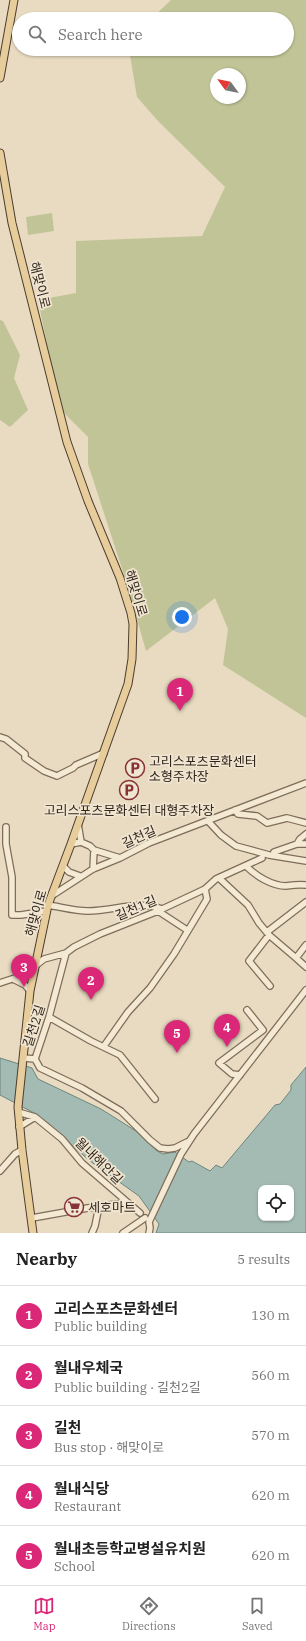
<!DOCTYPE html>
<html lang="en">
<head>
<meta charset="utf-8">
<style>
	:root { --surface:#fff; --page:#f2f2f2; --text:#222; --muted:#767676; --line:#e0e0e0; --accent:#db2777 }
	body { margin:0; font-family:"IBM Plex Serif","Noto Sans KR",serif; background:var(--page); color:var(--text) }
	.controls { position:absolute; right:12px; bottom:12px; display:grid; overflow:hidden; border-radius:8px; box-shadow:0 1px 3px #0004 }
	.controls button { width:36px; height:36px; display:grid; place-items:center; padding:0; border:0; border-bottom:1px solid var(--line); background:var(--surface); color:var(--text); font:20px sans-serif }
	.compass { position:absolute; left:210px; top:68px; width:36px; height:36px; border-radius:50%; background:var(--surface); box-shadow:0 1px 3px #0004; rotate:303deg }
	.you { position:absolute; left:182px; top:617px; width:14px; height:14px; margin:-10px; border:3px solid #fff; border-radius:50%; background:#1a73e8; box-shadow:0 0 0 6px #1a73e833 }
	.badge { display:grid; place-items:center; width:26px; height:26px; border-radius:50%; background:var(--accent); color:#fff; font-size:13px; font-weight:700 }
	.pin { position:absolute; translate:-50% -33px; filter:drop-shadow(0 1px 2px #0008) }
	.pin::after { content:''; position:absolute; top:21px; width:14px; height:12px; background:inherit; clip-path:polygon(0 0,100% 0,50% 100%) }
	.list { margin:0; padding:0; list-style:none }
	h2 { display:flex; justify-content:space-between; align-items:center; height:52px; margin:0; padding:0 16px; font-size:17px }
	h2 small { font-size:13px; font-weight:400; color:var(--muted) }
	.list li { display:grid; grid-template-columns:26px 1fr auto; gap:12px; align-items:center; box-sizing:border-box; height:60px; padding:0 16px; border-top:1px solid var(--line) }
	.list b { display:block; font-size:15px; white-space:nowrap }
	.list p { margin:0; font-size:13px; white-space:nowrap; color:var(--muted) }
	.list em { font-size:13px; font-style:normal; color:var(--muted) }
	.icon { flex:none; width:22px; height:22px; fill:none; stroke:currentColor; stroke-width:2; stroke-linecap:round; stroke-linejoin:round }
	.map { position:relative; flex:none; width:306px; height:1233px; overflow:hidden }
	.search { position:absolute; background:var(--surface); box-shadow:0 1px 3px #0004; left:12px; right:12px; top:12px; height:44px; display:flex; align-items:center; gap:10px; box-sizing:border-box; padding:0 14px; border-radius:22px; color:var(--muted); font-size:15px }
	.sheet { height:352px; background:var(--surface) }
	nav { display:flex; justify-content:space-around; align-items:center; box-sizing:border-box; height:56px; border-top:1px solid var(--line); background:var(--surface); font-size:11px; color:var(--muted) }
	nav a { display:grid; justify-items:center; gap:2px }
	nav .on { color:var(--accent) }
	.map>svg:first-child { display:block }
</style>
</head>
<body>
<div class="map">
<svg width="306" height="1233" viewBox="0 0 306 1233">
	<rect width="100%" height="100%" fill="#e8dbc1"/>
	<!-- green -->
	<path fill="#c1c497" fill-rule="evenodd" d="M 171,0 L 306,0 L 306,718 L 223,665 L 228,629 L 215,598 L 146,651 L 128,587 L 88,464 L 88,437 L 60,409 L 38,300 L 76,293 L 76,241 L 202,236 L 225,187 L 158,121 L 137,97 L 129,49 L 287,49 L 287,19 L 151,19 ZM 216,74 L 240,74 L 240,98 L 216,98 Z
		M 52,213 L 54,231 L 28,235 L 26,217 Z
		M 0,320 L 3,321 L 20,355 L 14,378 L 28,410 L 10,427 L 0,420 Z"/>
	<!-- water -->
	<path fill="#a3bbb3" stroke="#6c877f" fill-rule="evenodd" d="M 0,1058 L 32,1068 L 38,1079 L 101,1109 L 136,1131 L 157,1151 L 163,1154 L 175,1152 L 189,1162 L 192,1161 L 210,1171 L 216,1165 L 222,1168 L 275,1105 L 280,1104 L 291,1090 L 291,1085 L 306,1067 L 306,1233 L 156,1233 L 159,1224 L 139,1196 L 90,1161 L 36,1114 L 0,1095 ZM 261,1188 L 291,1188 L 291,1218 L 261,1218 Z"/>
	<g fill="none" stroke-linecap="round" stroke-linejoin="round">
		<!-- minor casing -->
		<g stroke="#7f6d5b" stroke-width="8">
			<path id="minor" d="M 0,737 L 6,739 L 25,754 L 25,758 L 44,771 L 57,776 L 73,768 L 76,765 L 104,753
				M 235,810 L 238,814 L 257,816 L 267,823 L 287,818 L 306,823
				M 208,821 L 221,835 L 236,846 L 269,855 L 306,861
				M 78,824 L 81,842
				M 6,827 L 6,844 L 12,877 L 12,915 L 21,915 L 46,911
				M 71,844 L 81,842 L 90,846 L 94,850 L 120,858
				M 297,844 L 300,839 L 306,834
				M 274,852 L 297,844 L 306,844
				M 63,866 L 69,872 L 80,876
				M 246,866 C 256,876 272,886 286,886 C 293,885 299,884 306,885
				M 93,869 L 94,850
				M 219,878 L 248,905 L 259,923 L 269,935
				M 53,895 L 93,869 L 120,858 L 149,843 L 306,783
				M 48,905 C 61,907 75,911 88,911 C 114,911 137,900 162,909
				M 158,911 L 187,930
				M 267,932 L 306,902
				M 306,945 L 296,958 L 306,967
				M 13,979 L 25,985 L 30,991
				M 0,983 L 24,975 L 44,959 L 66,953 L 74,947 L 100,934 L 158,911 L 205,889 L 216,879 L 262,858
				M 270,986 L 249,961 L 269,935 L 296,958
				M 49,1017 L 91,1041 L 120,1055 L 155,1099
				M 104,1046 L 128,1012 L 150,988 L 174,954 L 207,899 L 205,889
				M 23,1058 L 35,1059 L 40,1068 L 82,1088 L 121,1111 L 150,1140 L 160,1148 L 168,1149 L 175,1148 L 187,1142
				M 35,1059 L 49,1017 L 66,953
				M 240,1075 L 232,1074 L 219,1063 L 263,1030 L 247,1010
				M 18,1112 L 35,1117
				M 19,1127 L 35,1117 L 62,1139 L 82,1163 L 140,1213
				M 0,1171 L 15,1154 L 22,1150
				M 32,1218 L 99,1206 L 128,1203
				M 92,1233 L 95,1226 L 99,1206
				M 123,1233 L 145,1218
				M 149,1233 L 150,1228 L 149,1222 L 181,1154 L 194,1134 L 306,990"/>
		</g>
		<!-- major casing -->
		<g stroke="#4d3c2f" stroke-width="9">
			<path id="major" d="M 0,78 L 14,0
				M 0,153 L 12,223 L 67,442 L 88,501 L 120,578 L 131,613 L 133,624 L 132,659 L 128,684 L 71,844 L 48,905 L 30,991 L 18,1107 L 22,1150 L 33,1233"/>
		</g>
		<!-- minor -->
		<use href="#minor" stroke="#f4e9d3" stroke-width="5.5"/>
		<!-- major -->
		<use href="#major" stroke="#e8cd9c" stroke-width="7"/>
	</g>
	<!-- icons -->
	<defs>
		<g id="parking-ring" transform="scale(1)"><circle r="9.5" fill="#f0e5d0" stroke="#873236" stroke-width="1.5"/><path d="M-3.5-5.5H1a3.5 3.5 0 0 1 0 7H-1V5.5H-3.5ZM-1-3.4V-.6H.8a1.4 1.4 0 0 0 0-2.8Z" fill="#873236"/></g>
		<g id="supermarket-ring" transform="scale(1)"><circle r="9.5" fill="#f0e5d0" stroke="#873236" stroke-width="1.5"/><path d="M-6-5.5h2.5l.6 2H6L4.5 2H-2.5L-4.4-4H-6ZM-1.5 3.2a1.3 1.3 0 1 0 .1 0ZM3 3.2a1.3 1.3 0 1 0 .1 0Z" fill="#873236"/></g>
	</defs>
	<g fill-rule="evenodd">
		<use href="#parking-ring" x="135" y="768"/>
		<use href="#parking-ring" x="129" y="790"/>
		<use href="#supermarket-ring" x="74" y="1207"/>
	</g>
	<g text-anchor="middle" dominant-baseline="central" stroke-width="3.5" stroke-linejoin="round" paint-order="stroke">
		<!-- street labels -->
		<g font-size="13" fill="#31261d" stroke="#f0e5d0">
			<text transform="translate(40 285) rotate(76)">해맞이로</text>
			<text transform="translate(136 593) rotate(73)">해맞이로</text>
			<text transform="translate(139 837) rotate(-24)">길천길</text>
			<text transform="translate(136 908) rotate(-23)">길천1길</text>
			<text transform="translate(36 913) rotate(-74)">해맞이로</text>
			<text transform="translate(34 1026) rotate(-72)">길천2길</text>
			<text transform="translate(99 1161) rotate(44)">월내해안길</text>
		</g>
		<!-- poi labels -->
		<g font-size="13" fill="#31261d" stroke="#f0e5d0" text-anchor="start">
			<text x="149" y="761">고리스포츠문화센터<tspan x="149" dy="15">소형주차장</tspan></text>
			<text x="129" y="810" text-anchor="middle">고리스포츠문화센터 대형주차장</text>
			<text x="88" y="1207">세호마트</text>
		</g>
	</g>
</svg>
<div class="controls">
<button><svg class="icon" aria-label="locate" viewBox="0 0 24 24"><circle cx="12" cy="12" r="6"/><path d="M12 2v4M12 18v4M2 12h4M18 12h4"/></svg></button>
</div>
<svg class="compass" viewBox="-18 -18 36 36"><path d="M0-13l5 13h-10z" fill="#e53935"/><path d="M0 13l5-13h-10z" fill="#767676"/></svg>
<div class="you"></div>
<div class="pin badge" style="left:180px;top:711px">1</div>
<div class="pin badge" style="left:91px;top:1000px">2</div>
<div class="pin badge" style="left:24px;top:987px">3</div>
<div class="pin badge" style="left:227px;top:1047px">4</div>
<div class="pin badge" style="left:177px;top:1053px">5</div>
<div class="search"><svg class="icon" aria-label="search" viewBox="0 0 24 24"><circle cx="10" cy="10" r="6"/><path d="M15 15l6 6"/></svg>Search here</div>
</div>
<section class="sheet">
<h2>Nearby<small>5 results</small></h2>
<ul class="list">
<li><span class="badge">1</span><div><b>고리스포츠문화센터</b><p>Public building</p></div><em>130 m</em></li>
<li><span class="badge">2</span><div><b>월내우체국</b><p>Public building · 길천2길</p></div><em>560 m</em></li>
<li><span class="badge">3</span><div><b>길천</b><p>Bus stop · 해맞이로</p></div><em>570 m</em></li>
<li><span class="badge">4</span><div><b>월내식당</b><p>Restaurant</p></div><em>620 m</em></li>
<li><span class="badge">5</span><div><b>월내초등학교병설유치원</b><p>School</p></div><em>620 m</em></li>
</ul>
</section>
<nav>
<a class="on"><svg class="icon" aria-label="map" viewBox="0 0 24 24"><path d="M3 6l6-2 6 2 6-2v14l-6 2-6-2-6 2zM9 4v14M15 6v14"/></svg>Map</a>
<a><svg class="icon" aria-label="directions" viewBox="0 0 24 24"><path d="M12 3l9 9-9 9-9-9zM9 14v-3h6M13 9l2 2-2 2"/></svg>Directions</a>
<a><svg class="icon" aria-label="saved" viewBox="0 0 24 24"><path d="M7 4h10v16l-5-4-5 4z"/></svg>Saved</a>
</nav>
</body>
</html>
